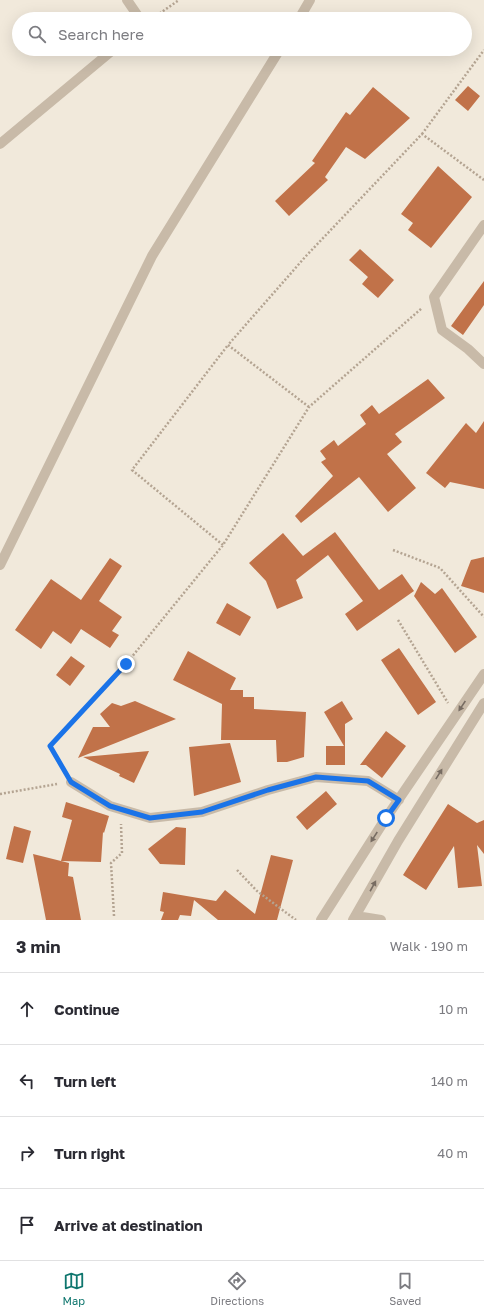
<!DOCTYPE html>
<html lang="en">
<head>
<meta charset="utf-8">
<style>
	:root { --surface:#fff; --page:#f2f2f3; --text:#2b2b33; --muted:#7c7c81; --line:#e1e1e2; --accent:#0f766e }
	body { margin:0; font-family:"Golos Text",sans-serif; background:var(--page); color:var(--text) }
	.stop { position:absolute; width:12px; height:12px; margin:-9px; border:3px solid #1a73e8; border-radius:50%; background:#fff }
	.stop.end { background:#1a73e8; border-color:#fff; box-shadow:0 1px 4px #0008 }
	.list { margin:0; padding:0; list-style:none }
	h2 { display:flex; justify-content:space-between; align-items:center; height:52px; margin:0; padding:0 16px; font-size:17px }
	h2 small { font-size:13px; font-weight:400; color:var(--muted) }
	.list li { display:grid; grid-template-columns:26px 1fr auto; gap:12px; align-items:center; box-sizing:border-box; height:72px; padding:0 16px; border-top:1px solid var(--line) }
	.list b { display:block; font-size:15px; white-space:nowrap }
	.list em { font-size:13px; font-style:normal; color:var(--muted) }
	.icon { flex:none; width:22px; height:22px; fill:none; stroke:currentColor; stroke-width:2; stroke-linecap:round; stroke-linejoin:round }
	.map { position:relative; flex:none; width:484px; height:920px; overflow:hidden }
	.search { position:absolute; background:var(--surface); box-shadow:0 4px 16px #0002; left:12px; right:12px; top:12px; height:44px; display:flex; align-items:center; gap:10px; box-sizing:border-box; padding:0 14px; border-radius:22px; color:var(--muted); font-size:15px }
	.sheet { height:340px; background:var(--surface) }
	nav { display:flex; justify-content:space-around; align-items:center; box-sizing:border-box; height:56px; border-top:1px solid var(--line); background:var(--surface); font-size:11px; color:var(--muted) }
	nav a { display:grid; justify-items:center; gap:2px }
	nav .on { color:var(--accent) }
	.map>svg:first-child { display:block }
</style>
</head>
<body>
<div class="map">
<svg width="484" height="920" viewBox="0 0 484 920">
	<rect width="100%" height="100%" fill="#f1e9db"/>
	<!-- building -->
	<path fill="#c17249" d="M 468,86 L 480,96 L 468,111 L 455,100 Z
		M 373,87 L 410,118 L 365,159 L 346,147 L 325,177 L 328,180 L 289,216 L 275,201 L 315,163 L 312,161 L 346,112 L 350,115 Z
		M 438,166 L 472,197 L 431,248 L 408,230 L 413,223 L 401,214 Z
		M 360,249 L 394,280 L 378,298 L 362,284 L 368,277 L 349,260 Z
		M 484,281 L 484,305 L 463,335 L 451,326 Z
		M 428,379 L 445,398 L 395,434 L 402,442 L 387,454 L 416,488 L 388,512 L 359,477 L 301,523 L 295,516 L 333,476 L 321,462 L 326,459 L 320,451 L 334,440 L 338,446 L 366,424 L 360,415 L 372,405 L 379,414 Z
		M 484,421 L 484,489 L 450,482 L 445,488 L 426,473 L 466,423 L 476,433 Z
		M 335,532 L 379,590 L 402,574 L 414,591 L 357,631 L 345,614 L 363,601 L 328,555 L 296,580 L 303,598 L 277,609 L 266,581 L 249,563 L 283,533 L 303,556 Z
		M 484,557 L 484,593 L 461,586 L 471,560 Z
		M 110,558 L 122,566 L 99,601 L 122,617 L 112,631 L 119,635 L 110,648 L 81,629 L 71,644 L 53,631 L 41,649 L 15,630 L 51,579 L 81,600 Z
		M 421,582 L 435,594 L 442,588 L 477,637 L 455,653 L 414,596 Z
		M 227,603 L 251,617 L 240,636 L 216,623 Z
		M 399,648 L 436,702 L 418,715 L 381,660 Z
		M 188,651 L 236,678 L 230,690 L 243,690 L 243,697 L 254,697 L 254,709 L 306,712 L 304,757 L 287,762 L 277,762 L 276,740 L 221,740 L 222,704 L 173,680 Z
		M 71,656 L 85,666 L 70,686 L 56,675 Z
		M 135,701 L 176,719 L 78,758 L 93,727 L 110,727 L 100,714 L 112,703 L 121,706 Z
		M 342,701 L 353,719 L 345,724 L 345,765 L 326,765 L 326,746 L 344,746 L 324,712 Z
		M 386,731 L 406,746 L 382,778 L 366,765 L 360,765 Z
		M 230,743 L 241,782 L 194,796 L 189,747 Z
		M 149,751 L 134,783 L 119,776 L 120,774 L 83,757 Z
		M 326,791 L 337,804 L 307,830 L 296,817 Z
		M 66,802 L 109,816 L 104,833 L 103,832 L 101,862 L 61,861 L 72,820 L 62,817 Z
		M 448,804 L 477,823 L 484,820 L 484,854 L 477,845 L 482,886 L 458,888 L 454,846 L 426,890 L 403,875 Z
		M 14,826 L 31,831 L 23,863 L 6,859 Z
		M 176,827 L 186,828 L 185,865 L 160,864 L 148,849 Z
		M 33,854 L 69,863 L 68,876 L 73,877 L 81,920 L 46,920 Z
		M 271,855 L 293,860 L 277,920 L 218,920 L 194,900 L 191,916 L 180,915 L 178,920 L 161,920 L 164,912 L 160,911 L 163,892 L 216,901 L 225,890 L 255,914 Z"/>
	<g fill="none" stroke-linecap="round" stroke-linejoin="round">
		<!-- path -->
		<path stroke="#b4a492" stroke-width="2.5" stroke-dasharray="2 2" stroke-linecap="butt" d="M 153,18 L 179,0
			M 422,134 L 484,50
			M 309,407 L 228,345 L 306,256 L 422,134 L 484,180
			M 223,545 L 132,470 L 228,345
			M 393,550 L 440,568 L 484,617
			M 398,620 L 448,703
			M 65,771 L 50,746 L 126,664 L 223,545 L 309,407 L 422,308
			M 0,794 L 57,784
			M 237,870 L 257,891 L 296,920
			M 114,916 L 111,863 L 122,853 L 121,824"/>
		<!-- minor -->
		<path stroke="#c8baa8" stroke-width="10" d="M 127,0 L 140,19
			M 299,19 L 310,0
			M 0,144 L 114,49
			M 484,225 L 434,297 L 442,330 L 468,349 L 484,364
			M 0,565 L 152,256 L 280,49
			M 71,782 L 110,806 L 150,818 L 202,812 L 268,790 L 316,777 L 368,781 L 399,800
			M 356,916 L 381,920
			M 321,920 L 386,818 L 484,674
			M 353,920 L 398,841 L 484,703"/>
	</g>
	<!-- one-way arrows -->
	<defs><path id="oneway-solid" d="M-6-.8H1V-3.2L6.5 0L1 3.2V.8H-6Z"/></defs>
	<g fill="#776c62">
		<use href="#oneway-solid" transform="translate(462 706) rotate(124)"/>
		<use href="#oneway-solid" transform="translate(439 774) rotate(-58)"/>
		<use href="#oneway-solid" transform="translate(374 837) rotate(123)"/>
		<use href="#oneway-solid" transform="translate(373 886) rotate(-61)"/>
	</g>
	<g fill="none" stroke-linecap="round" stroke-linejoin="round">
		<!-- route -->
		<path stroke="#1a73e8" stroke-width="5" d="M 126,664 L 50,746 L 71,782 L 110,806 L 150,818 L 202,812 L 268,790 L 316,777 L 368,781 L 399,800 L 386,818"/>
	</g>
</svg>
<div class="stop" style="left:386px;top:818px"></div>
<div class="stop end" style="left:126px;top:664px"></div>
<div class="search"><svg class="icon" aria-label="search" viewBox="0 0 24 24"><circle cx="10" cy="10" r="6"/><path d="M15 15l6 6"/></svg>Search here</div>
</div>
<section class="sheet">
<h2>3 min<small>Walk · 190 m</small></h2>
<ul class="list">
<li><svg class="icon" aria-label="ahead" viewBox="0 0 24 24"><path d="M12 20V5M6 11l6-6 6 6"/></svg><div><b>Continue</b></div><em>10 m</em></li>
<li><svg class="icon" aria-label="left" viewBox="0 0 24 24"><path d="M17 20v-9H6M10 6l-5 5 5 5"/></svg><div><b>Turn left</b></div><em>140 m</em></li>
<li><svg class="icon" aria-label="right" viewBox="0 0 24 24"><path d="M7 20v-9h11M14 6l5 5-5 5"/></svg><div><b>Turn right</b></div><em>40 m</em></li>
<li><svg class="icon" aria-label="arrive" viewBox="0 0 24 24"><path d="M6 21V4h12l-3 4 3 4H6"/></svg><div><b>Arrive at destination</b></div></li>
</ul>
</section>
<nav>
<a class="on"><svg class="icon" aria-label="map" viewBox="0 0 24 24"><path d="M3 6l6-2 6 2 6-2v14l-6 2-6-2-6 2zM9 4v14M15 6v14"/></svg>Map</a>
<a><svg class="icon" aria-label="directions" viewBox="0 0 24 24"><path d="M12 3l9 9-9 9-9-9zM9 14v-3h6M13 9l2 2-2 2"/></svg>Directions</a>
<a><svg class="icon" aria-label="saved" viewBox="0 0 24 24"><path d="M7 4h10v16l-5-4-5 4z"/></svg>Saved</a>
</nav>
</body>
</html>
